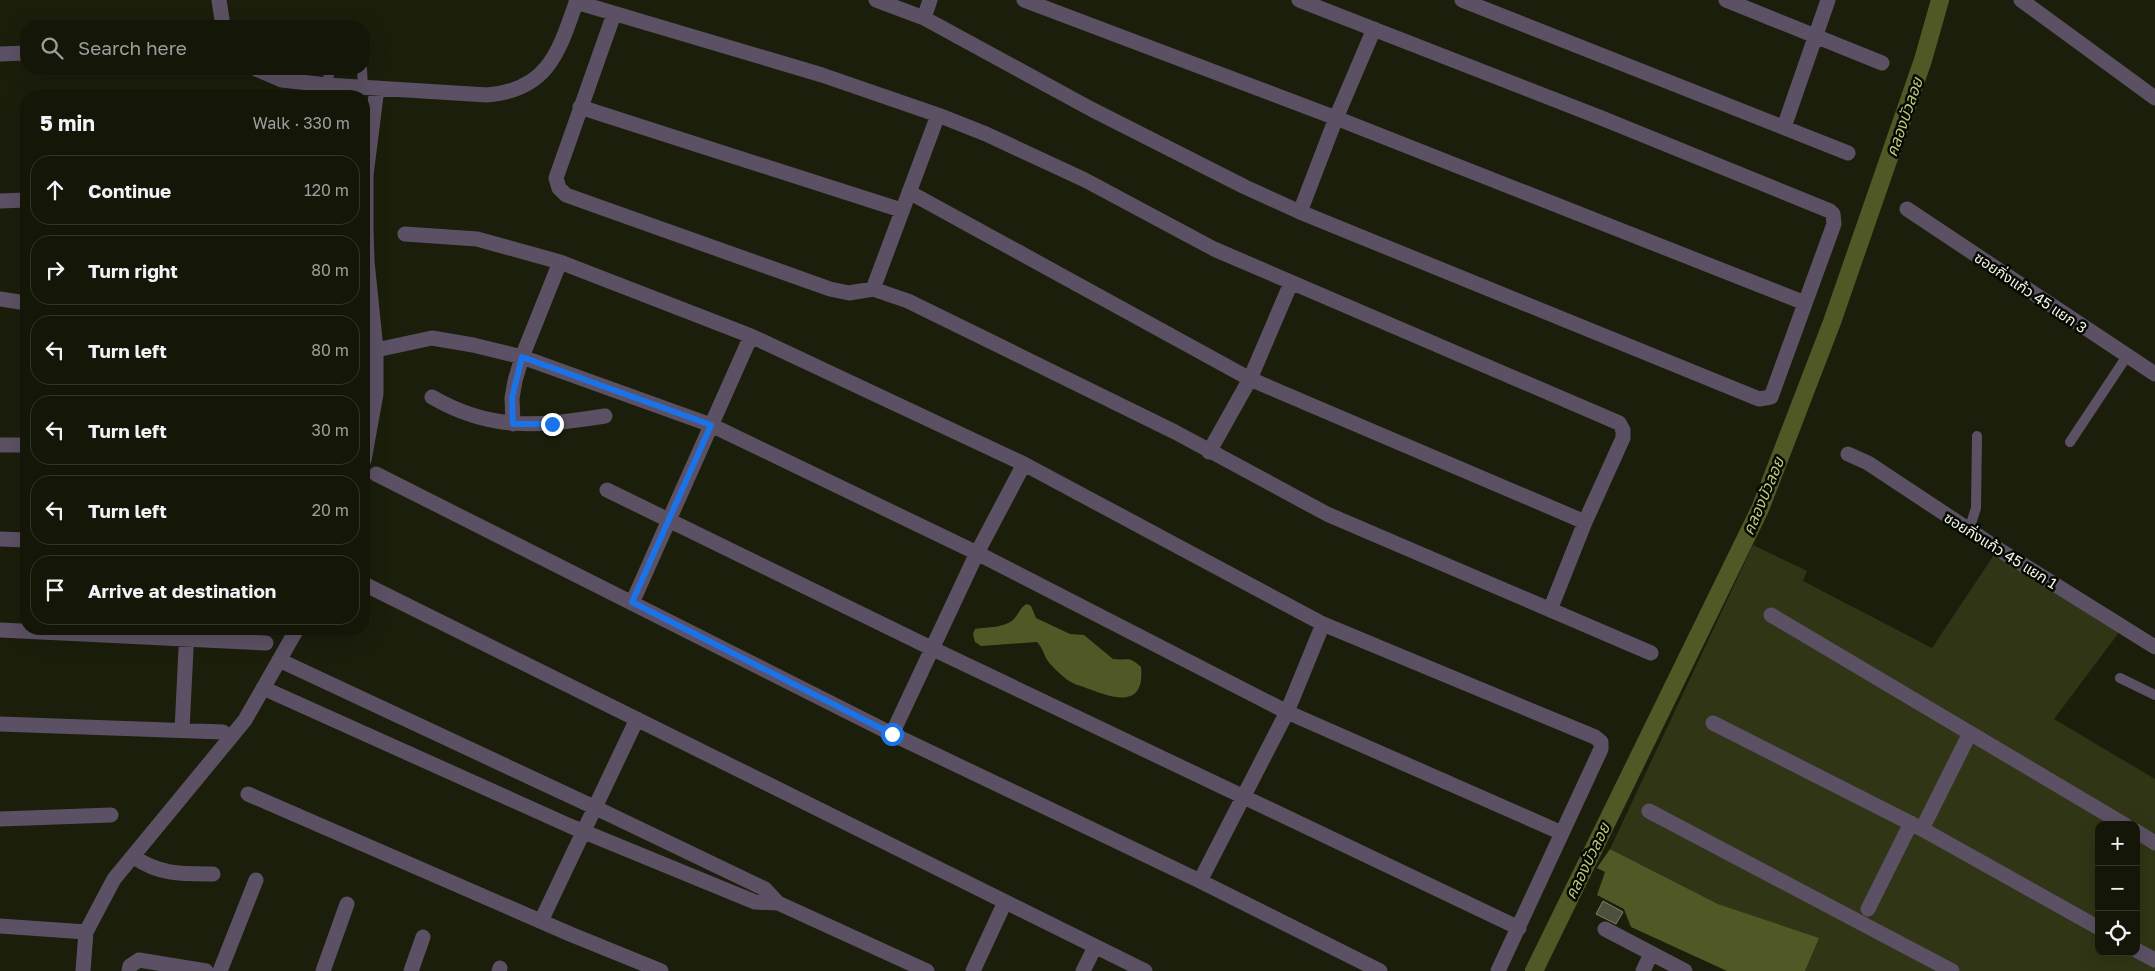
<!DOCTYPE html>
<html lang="en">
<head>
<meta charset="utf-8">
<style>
	:root { --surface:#141608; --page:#212316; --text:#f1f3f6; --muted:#9d9f9c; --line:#333529 }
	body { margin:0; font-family:"Golos Text","Noto Sans Thai",sans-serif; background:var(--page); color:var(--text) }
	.controls { position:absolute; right:15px; bottom:15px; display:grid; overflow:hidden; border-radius:10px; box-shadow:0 5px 20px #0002 }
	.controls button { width:45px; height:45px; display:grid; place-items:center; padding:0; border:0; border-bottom:1px solid var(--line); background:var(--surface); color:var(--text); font:25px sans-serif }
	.stop { position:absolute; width:15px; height:15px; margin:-11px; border:4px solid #1a73e8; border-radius:50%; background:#fff }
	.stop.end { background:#1a73e8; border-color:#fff; box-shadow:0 1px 5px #0008 }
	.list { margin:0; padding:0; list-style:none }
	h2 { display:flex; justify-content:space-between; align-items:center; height:65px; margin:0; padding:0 20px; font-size:21px }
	h2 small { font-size:16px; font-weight:400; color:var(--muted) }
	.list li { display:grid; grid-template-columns:32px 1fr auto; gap:15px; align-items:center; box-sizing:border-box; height:70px; margin:0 10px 10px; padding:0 10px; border:1px solid var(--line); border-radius:20px }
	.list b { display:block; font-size:19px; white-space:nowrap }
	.list em { font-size:16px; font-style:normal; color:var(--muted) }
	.icon { flex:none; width:28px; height:28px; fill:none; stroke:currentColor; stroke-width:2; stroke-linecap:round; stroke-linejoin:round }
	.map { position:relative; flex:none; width:2155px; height:971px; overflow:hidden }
	.search { position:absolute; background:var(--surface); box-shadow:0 5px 20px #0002; left:20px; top:20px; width:350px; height:55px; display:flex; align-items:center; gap:12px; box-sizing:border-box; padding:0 18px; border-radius:20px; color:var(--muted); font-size:19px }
	.panel { position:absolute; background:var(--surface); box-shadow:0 5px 20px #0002; left:20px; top:90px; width:350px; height:545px; border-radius:20px }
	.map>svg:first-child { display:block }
</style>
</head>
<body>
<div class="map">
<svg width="2155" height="971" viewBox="0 0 2155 971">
	<rect width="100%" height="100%" fill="#1b1e0b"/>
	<!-- green -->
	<path fill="#303515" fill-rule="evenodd" d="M 1753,545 L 1807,571 L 1803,581 L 1932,648 L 1998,549 L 2123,627 L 2054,719 L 2155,779 L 2155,971 L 1805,971 L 1818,938 L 1718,904 L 1610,849 ZM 2099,825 L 2136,825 L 2136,952 L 2099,952 Z"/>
	<!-- water -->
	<path fill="#505826" d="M 1027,604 L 1031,606 L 1036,618 L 1070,634 L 1084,635 L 1113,659 C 1129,661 1128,655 1141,667 C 1145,708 1115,699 1089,689 C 1082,686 1071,684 1065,678 C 1059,673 1050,665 1046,658 C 1043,652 1042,647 1037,642 L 981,646 L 975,642 L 973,634 L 975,629 C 987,627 1005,628 1014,619 C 1019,614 1020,607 1027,604 Z
		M 1610,849 L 1718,904 L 1819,938 L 1805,971 L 1727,971 L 1631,927 L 1624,909 L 1597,895 L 1605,872 L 1597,868 Z"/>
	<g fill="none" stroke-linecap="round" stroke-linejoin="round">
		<!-- canal -->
		<path stroke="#505826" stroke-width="18" d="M 1534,971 L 1760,509 L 1832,322 L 1923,60 L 1940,0"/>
	</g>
	<!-- building -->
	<path fill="#4c503c" stroke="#7d816b" d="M 1603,901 L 1623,912 L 1616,924 L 1596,914 Z"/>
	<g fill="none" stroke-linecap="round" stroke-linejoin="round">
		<!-- lane -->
		<path stroke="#5c5164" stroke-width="10" d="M 362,69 L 363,87
			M 327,85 L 330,69
			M 2070,442 L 2127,356
			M 1969,530 L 1976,508 L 1977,436
			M 2120,678 L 2155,695"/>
		<!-- street -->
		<path stroke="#5c5164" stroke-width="15" d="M 219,0 L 223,26
			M 876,0 L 924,18 L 1091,109 L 1245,187 L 1300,212 L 1759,399 L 1771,397 L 1834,224 L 1833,214 L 1830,211 L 1599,117 L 1299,0
			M 1024,0 L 1336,118 L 1805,303
			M 1462,0 L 1848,153
			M 1726,0 L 1882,63
			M 2021,0 L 2155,98
			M 576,2 L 822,75 L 938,115 L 986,134 L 1085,180 L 1214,249 L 1619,423 L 1623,430 L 1623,438 L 1585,522 L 1550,610
			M 614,14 L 556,178 L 559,188 L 566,195 L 830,289 L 849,293 L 873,289 L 908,301 L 1175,432 L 1327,514 L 1651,653
			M 924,18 L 930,0
			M 0,54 L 26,53
			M 256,69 L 282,80 L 327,85 L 487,95 C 549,90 559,51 577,0
			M 580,107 L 901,210
			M 1784,127 L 1828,0
			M 909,192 L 1250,379 L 1585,522
			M 0,201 L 26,200
			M 1907,209 L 2155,374
			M 1300,212 L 1336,118 L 1374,29
			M 405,234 L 477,239 L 560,262 L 751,336 L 1024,464 L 1323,624 L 1595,737 L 1601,742 L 1601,749 L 1498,971
			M 873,289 L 938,115
			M 0,299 L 26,303
			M 376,350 L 432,338 L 473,345 L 522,357 L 711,425 L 977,553 L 1287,712 L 1562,833
			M 432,397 C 492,432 540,426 605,416
			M 513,424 L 512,398 L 515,381 L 522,357 L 560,262
			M 0,445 L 26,445
			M 1209,452 L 1250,379 L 1291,283
			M 1848,454 L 1868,463 L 1998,549 L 2155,647
			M 364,460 L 376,394 L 376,350 L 367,261 L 366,229 L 366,175 L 377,88
			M 376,474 L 892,734 L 1200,881 L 1380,971
			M 607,490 L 931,648 L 1519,928
			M 0,539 L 26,540
			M 364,584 L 1145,971
			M 632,603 L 751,336
			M 1771,615 L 2125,825
			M 0,630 L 266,643
			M 263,688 L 570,826 L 755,902 L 778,903 L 765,889 L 596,808 L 279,660
			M 1713,723 L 1922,829 L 2099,928
			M 0,724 L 223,732
			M 182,730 L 187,629
			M 892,734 L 977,553 L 1024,464
			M 248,794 L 570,934 L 661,971
			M 1649,811 L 1952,971
			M 0,819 L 111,815
			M 1922,829 L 1970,733
			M 2136,831 L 2155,843
			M 134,857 C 160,875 182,874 213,874
			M 1200,881 L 1287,712 L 1323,624
			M 778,903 L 927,971
			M 1868,909 L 1911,823
			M 541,921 L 637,719
			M 0,926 L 86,932
			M 1605,929 L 1685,971
			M 2136,950 L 2155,960
			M 83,971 L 86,932 L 114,879 L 245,720 L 297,629
			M 129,971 L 130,966 L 139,960 L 206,971
			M 220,971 L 256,880
			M 323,971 L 347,904
			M 411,971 L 423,937
			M 499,971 L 500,968
			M 973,971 L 1005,902
			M 1083,971 L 1095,947
			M 1643,971 L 1651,954"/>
	</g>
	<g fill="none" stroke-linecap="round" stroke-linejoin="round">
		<!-- route -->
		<path stroke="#1a73e8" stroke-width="6" d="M 552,424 L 513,424 L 512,398 L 522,357 L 711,425 L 632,602 L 892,734"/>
	</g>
	<g text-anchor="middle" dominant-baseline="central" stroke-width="5" stroke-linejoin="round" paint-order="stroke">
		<!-- street labels -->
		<g font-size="15" fill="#f1f4e7" stroke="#060802">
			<text transform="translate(2031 292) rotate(34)">ซอยกิ่งแก้ว 45 แยก 3</text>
			<text transform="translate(2001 550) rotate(32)">ซอยกิ่งแก้ว 45 แยก 1</text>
		</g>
		<!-- water labels -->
		<g font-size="16" font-style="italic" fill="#bcca7c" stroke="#060802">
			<text transform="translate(1904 117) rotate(-71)">คลองบัวลอย</text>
			<text transform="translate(1763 496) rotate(-67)">คลองบัวลอย</text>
			<text transform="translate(1587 861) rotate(-64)">คลองบัวลอย</text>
		</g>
	</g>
</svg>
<div class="controls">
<button>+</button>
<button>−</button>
<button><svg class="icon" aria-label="locate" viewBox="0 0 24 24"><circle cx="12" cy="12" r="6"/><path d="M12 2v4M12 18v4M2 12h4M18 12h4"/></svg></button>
</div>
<div class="stop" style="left:892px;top:734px"></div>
<div class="stop end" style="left:552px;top:424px"></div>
<div class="search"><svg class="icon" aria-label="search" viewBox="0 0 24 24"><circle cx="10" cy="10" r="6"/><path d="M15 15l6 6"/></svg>Search here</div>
<section class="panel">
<h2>5 min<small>Walk · 330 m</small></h2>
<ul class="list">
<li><svg class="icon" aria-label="ahead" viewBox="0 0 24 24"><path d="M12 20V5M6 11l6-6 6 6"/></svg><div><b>Continue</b></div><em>120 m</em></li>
<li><svg class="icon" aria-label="right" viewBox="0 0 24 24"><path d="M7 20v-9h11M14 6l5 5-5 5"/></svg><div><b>Turn right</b></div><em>80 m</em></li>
<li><svg class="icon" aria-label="left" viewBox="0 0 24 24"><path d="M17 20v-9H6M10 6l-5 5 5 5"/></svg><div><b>Turn left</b></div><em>80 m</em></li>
<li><svg class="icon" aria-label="left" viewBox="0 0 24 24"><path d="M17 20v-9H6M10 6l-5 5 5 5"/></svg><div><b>Turn left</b></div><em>30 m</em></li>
<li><svg class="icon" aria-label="left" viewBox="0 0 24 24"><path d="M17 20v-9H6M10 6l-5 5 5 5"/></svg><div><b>Turn left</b></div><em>20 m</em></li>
<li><svg class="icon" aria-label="arrive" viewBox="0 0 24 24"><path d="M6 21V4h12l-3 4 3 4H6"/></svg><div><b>Arrive at destination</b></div></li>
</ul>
</section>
</div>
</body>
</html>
